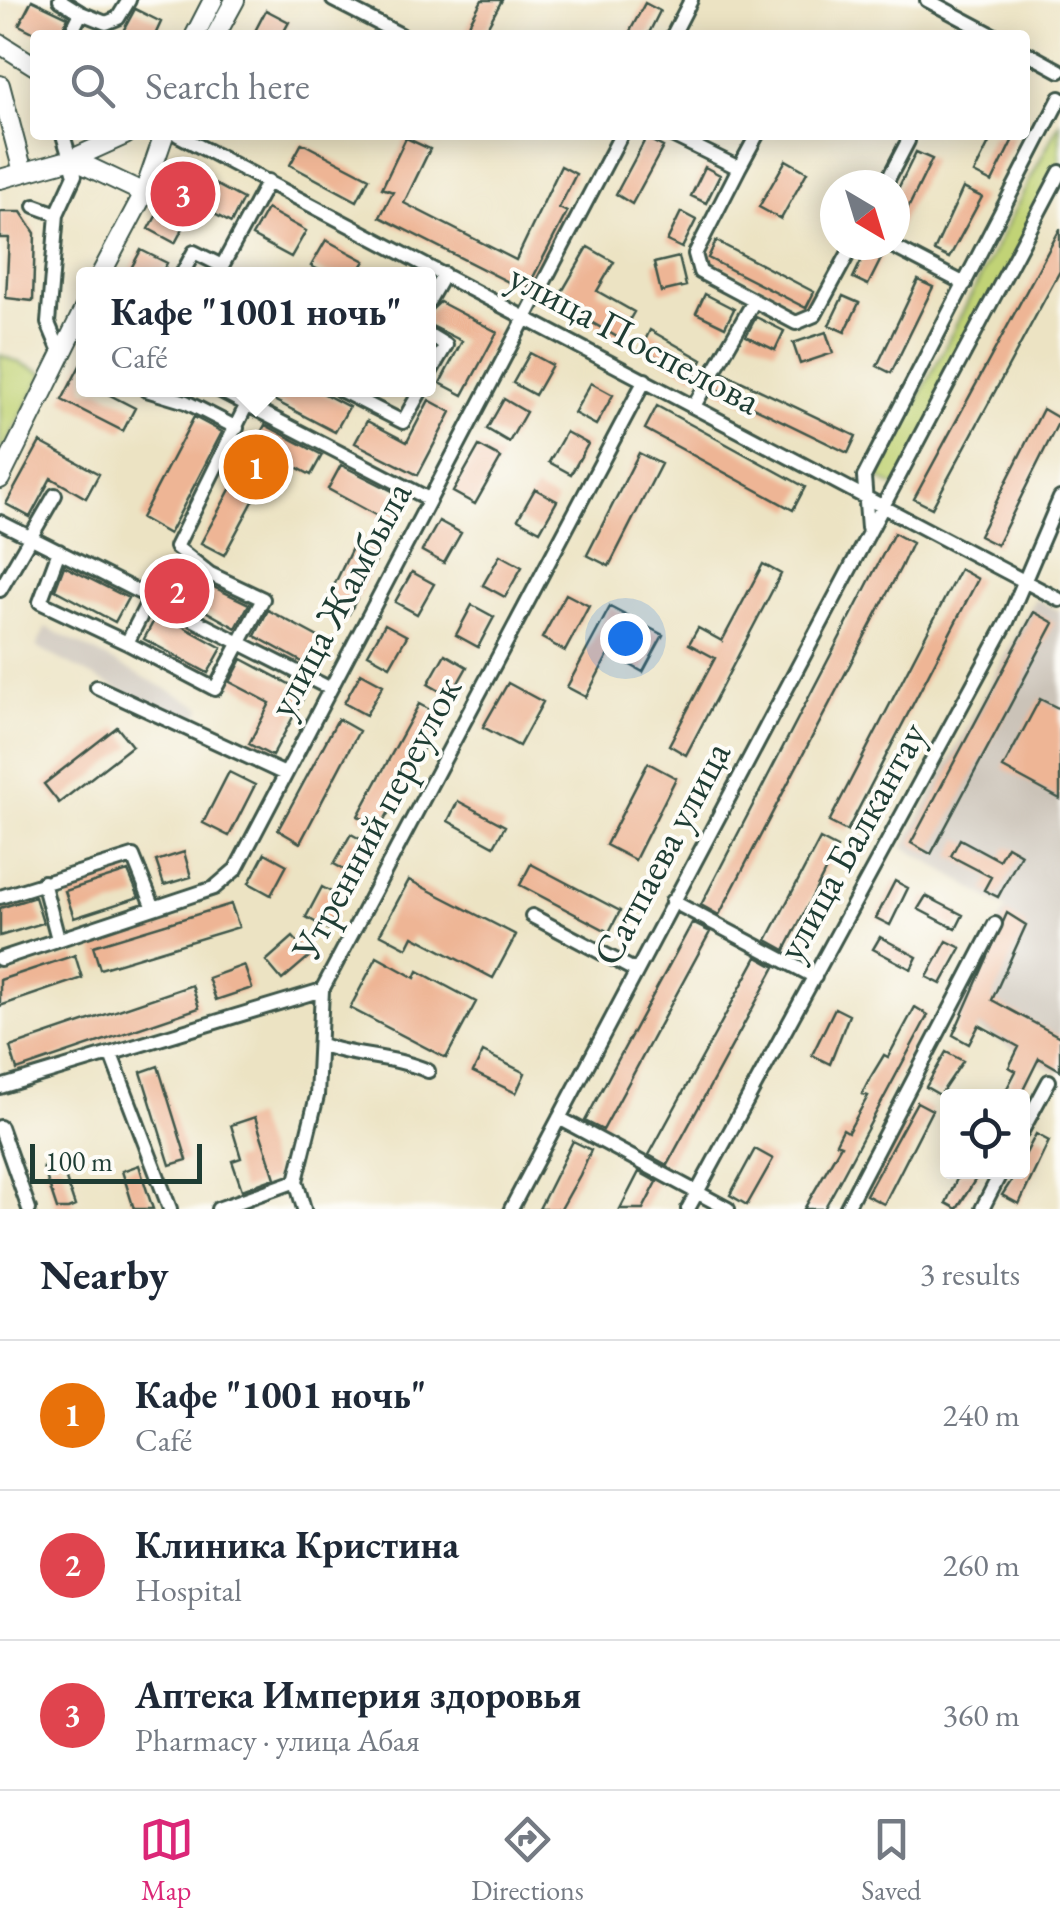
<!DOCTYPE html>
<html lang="en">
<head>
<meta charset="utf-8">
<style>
	:root { --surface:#fff; --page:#f6f6f7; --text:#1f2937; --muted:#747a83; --line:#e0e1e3; --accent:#db2777 }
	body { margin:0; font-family:"EB Garamond",serif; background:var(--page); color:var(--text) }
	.controls { position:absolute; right:30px; bottom:30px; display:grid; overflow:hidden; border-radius:10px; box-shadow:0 5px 25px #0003 }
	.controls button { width:90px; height:90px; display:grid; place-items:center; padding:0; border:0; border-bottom:2px solid var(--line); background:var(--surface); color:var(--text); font:50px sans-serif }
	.compass { position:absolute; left:820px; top:170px; width:90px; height:90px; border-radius:50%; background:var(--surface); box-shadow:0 5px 25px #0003; rotate:142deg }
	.scale { position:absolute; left:30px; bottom:25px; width:172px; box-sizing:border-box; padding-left:10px; border:5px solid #1f3d34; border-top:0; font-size:28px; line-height:35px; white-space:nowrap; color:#1f3d34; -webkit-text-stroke:8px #fdfcf7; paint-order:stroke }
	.you { position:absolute; left:625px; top:638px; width:35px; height:35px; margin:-25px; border:8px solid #fff; border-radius:50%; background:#1a73e8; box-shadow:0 0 0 15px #1a73e833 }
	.badge { display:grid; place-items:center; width:65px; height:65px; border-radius:50%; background:var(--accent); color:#fff; font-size:32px; font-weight:700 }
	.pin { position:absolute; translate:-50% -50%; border:5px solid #fff; box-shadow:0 2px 10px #0006 }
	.popup { position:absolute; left:76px; top:267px; width:360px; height:130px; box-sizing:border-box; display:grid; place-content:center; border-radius:10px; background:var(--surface); filter:drop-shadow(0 2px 8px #0005); font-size:32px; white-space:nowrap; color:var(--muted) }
	.popup b { font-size:38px; color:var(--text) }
	.popup::after { content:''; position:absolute; left:50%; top:100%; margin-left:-20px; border:20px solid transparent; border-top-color:var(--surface) }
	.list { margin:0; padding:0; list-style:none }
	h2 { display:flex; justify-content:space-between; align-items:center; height:130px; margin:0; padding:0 40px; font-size:42px }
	h2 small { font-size:32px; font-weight:400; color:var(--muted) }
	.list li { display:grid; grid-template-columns:65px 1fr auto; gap:30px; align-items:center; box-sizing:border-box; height:150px; padding:0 40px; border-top:2px solid var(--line) }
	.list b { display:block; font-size:38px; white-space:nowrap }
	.list p { margin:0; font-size:32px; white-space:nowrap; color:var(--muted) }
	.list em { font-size:32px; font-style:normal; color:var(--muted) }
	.icon { flex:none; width:55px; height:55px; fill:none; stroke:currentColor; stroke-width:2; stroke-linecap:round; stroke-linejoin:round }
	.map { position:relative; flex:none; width:1060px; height:1209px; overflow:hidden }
	.search { position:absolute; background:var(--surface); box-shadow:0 5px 25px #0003; left:30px; right:30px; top:30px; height:110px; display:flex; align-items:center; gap:25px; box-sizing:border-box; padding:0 35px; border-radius:10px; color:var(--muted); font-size:38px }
	.sheet { height:580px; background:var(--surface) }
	nav { display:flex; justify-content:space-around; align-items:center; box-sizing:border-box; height:140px; border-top:2px solid var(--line); background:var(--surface); font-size:28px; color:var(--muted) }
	nav a { display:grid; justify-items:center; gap:5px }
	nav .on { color:var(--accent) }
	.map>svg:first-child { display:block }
</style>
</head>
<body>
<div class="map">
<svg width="1060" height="1209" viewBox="0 0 1060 1209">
	<rect width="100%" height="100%" fill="#fdfcf7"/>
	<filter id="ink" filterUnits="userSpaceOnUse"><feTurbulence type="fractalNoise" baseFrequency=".01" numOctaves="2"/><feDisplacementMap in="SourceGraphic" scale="20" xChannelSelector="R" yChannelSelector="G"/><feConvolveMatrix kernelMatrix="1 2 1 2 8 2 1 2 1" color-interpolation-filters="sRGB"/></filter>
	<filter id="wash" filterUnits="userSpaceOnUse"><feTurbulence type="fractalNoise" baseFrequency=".0048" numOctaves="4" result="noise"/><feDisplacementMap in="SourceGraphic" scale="40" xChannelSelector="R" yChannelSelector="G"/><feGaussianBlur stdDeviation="2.25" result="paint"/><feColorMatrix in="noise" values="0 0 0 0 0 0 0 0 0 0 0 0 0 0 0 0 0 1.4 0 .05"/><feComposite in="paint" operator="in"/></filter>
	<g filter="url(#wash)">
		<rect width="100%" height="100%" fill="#ece3c3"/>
		<!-- industrial -->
		<path fill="#cbc3b8" d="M 1035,599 L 1060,611 L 1060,1074 L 950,1014 L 1006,909 L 904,847 Z
			M 46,627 L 202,707 L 192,727 L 36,647 Z"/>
		<!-- green -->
		<path fill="#c1d376" stroke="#708855" stroke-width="2.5" d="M 1060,121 L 1060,170 L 898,488 L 878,478 Z
			M 0,355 L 44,373 L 0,456 Z"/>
		<g id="blocks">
			<!-- building -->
			<path fill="#eeb595" d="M 32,0 L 68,17 L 60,35 L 39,35 L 19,25 Z
				M 482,0 L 502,0 L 483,35 L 463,35 Z
				M 645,3 L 660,11 L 648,35 L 628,35 Z
				M 135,9 L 161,22 L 155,35 L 121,35 Z
				M 266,10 L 289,22 L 282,35 L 253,35 Z
				M 993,135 L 1015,135 L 992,182 L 974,173 Z
				M 406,138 L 430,149 L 404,203 L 516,260 L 561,166 L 576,174 L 559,208 L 567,212 L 526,291 L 380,217 L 393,192 L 382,188 Z
				M 646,138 L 663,147 L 632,204 L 616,194 Z
				M 302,143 L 369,178 L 357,201 L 290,165 Z
				M 916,152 L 932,159 L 895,235 L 895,195 Z
				M 786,160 L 807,172 L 781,219 L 759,207 Z
				M 183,167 L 243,199 L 231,223 L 196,204 L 175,243 L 149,229 Z
				M 705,167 L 720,175 L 706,203 L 691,196 Z
				M 963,188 L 982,197 L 949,258 L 934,251 Z
				M 267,209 L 306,231 L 291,257 L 252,236 Z
				M 0,212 L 21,212 L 35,233 L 33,301 L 6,298 L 9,238 L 0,238 Z
				M 681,212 L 696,220 L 682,248 L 667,241 Z
				M 1060,229 L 1060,271 L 932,508 L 914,499 Z
				M 326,240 L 365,261 L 357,274 L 327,274 L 311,266 Z
				M 716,241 L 814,292 L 806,308 L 708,258 Z
				M 588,247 L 614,262 L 597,291 L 634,312 L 619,338 L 556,302 Z
				M 867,249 L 882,257 L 868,285 L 853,278 Z
				M 141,250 L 167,263 L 161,274 L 128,274 Z
				M 679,257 L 686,286 L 661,292 L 654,263 Z
				M 918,280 L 933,287 L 891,373 L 877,366 Z
				M 705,294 L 734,309 L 725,327 L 696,313 Z
				M 843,296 L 859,303 L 845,332 L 829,325 Z
				M 440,302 L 497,332 L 463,395 L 440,383 L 462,341 L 428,324 L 428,313 Z
				M 756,317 L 784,331 L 775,350 L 746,336 Z
				M 650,330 L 702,360 L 694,376 L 641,349 Z
				M 826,332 L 833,353 L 800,364 L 793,343 Z
				M 530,353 L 552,365 L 535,395 L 513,383 Z
				M 84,358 L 84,390 L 100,390 L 135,408 L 123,431 L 62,400 Z
				M 724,373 L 856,436 L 848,453 L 716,389 Z
				M 591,383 L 613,395 L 596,425 L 574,413 Z
				M 275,390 L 317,390 L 349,407 L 335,432 L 270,398 Z
				M 504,399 L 526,412 L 509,442 L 487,429 Z
				M 429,400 L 451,412 L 418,475 L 355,443 L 367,421 L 407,442 Z
				M 657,406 L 805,487 L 793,510 L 645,429 Z
				M 1043,409 L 1060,419 L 997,545 L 979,536 Z
				M 194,417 L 222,432 L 169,534 L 141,518 Z
				M 265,425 L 322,455 L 311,475 L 277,457 L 224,555 L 201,543 Z
				M 566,432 L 588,444 L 571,474 L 549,462 Z
				M 40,442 L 99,474 L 86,498 L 51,478 L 30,517 L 6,504 Z
				M 479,446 L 501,458 L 475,504 L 453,492 Z
				M 639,453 L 661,464 L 609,566 L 587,555 Z
				M 341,465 L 406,498 L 392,524 L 328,489 Z
				M 535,489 L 557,501 L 540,531 L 518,519 Z
				M 439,521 L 461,533 L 444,563 L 422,551 Z
				M 894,533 L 912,543 L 901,567 L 719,915 L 701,905 Z
				M 355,542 L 379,554 L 349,614 L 326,602 Z
				M 500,555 L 522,567 L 505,597 L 483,585 Z
				M 763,564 L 781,574 L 686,755 L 669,745 L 715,658 L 689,644 L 698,628 L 722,641 Z
				M 64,566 L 128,598 L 115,622 L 55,590 Z
				M 186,568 L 205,583 L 249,604 L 236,628 L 173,593 Z
				M 960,569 L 978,579 L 847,831 L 829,822 Z
				M 412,572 L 434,584 L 417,614 L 395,602 Z
				M 566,594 L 589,606 L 565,651 L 542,638 Z
				M 472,605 L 494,617 L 478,647 L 456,635 Z
				M 610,607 L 663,635 L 643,672 L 609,653 L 586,697 L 567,687 Z
				M 268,610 L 331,644 L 317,670 L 255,636 Z
				M 1034,612 L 1054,623 L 931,854 L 911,843 Z
				M 158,613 L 222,648 L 208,673 L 144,639 Z
				M 385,624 L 407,636 L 390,666 L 368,654 Z
				M 445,654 L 467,667 L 450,697 L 428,684 Z
				M 242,659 L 306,693 L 272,756 L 249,744 L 270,703 L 230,682 Z
				M 361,673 L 383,685 L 366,715 L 344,703 Z
				M 508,683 L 543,702 L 519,746 L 483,727 Z
				M 1040,699 L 1060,709 L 1060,799 L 1003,768 Z
				M 419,704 L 441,716 L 380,828 L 358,816 Z
				M 338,719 L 359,731 L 300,843 L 278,830 Z
				M 117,727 L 132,746 L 59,803 L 44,784 Z
				M 648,763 L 676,778 L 635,860 L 606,845 Z
				M 229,772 L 255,785 L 229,836 L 203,823 Z
				M 458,801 L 505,826 L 494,846 L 448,821 Z
				M 351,834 L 373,846 L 356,876 L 334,864 Z
				M 820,839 L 837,848 L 785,950 L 767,940 Z
				M 960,839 L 999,860 L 1007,846 L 1021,854 L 998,897 L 984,890 L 991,877 L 951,856 Z
				M 184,852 L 191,877 L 164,885 L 156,861 Z
				M 265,853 L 287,865 L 271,895 L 249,883 Z
				M 531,864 L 620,911 L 609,932 L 520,885 Z
				M 128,871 L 139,897 L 74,918 L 65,891 Z
				M 409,880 L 516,935 L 493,978 L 413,936 L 407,948 L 380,934 Z
				M 895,881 L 908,888 L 890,925 L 876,918 Z
				M 322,887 L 344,899 L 328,929 L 306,917 Z
				M 926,896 L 963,915 L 956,929 L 918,909 Z
				M 35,897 L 43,923 L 0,936 L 0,908 Z
				M 231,904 L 239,927 L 100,969 L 93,946 Z
				M 1007,913 L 1026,925 L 992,1000 L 1060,1037 L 1060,1070 L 1039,1058 L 1020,1096 L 1003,1096 L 1016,1071 L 1009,1067 L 1019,1047 L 979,1025 L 969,1044 L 953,1035 Z
				M 692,923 L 710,932 L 603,1130 L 585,1121 Z
				M 293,937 L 310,956 L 282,980 L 266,961 Z
				M 880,937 L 917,957 L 911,969 L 873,949 Z
				M 947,941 L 961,948 L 941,984 L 927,977 Z
				M 75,955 L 82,978 L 0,1006 L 0,980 Z
				M 377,957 L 415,978 L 418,971 L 476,1002 L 446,1058 L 350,1008 Z
				M 757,957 L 775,967 L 667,1165 L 649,1155 Z
				M 244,965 L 252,988 L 216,1000 L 208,978 Z
				M 192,985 L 199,1008 L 17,1070 L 10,1047 Z
				M 915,1007 L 928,1015 L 839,1182 L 824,1209 L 804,1209 L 841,1145 L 836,1143 L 843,1129 L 848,1132 L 868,1096 L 862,1094 L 870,1078 L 884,1055 L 888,1057 Z
				M 835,1008 L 849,1015 L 830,1064 L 812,1055 Z
				M 483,1052 L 525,1073 L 516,1093 L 473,1072 Z
				M 946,1052 L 963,1061 L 940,1095 L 926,1087 Z
				M 158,1066 L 187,1160 L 170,1165 L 141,1072 Z
				M 917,1102 L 932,1110 L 884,1204 L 866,1195 Z
				M 255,1117 L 275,1178 L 242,1190 L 232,1161 L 241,1158 L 231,1125 Z
				M 1036,1134 L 1049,1141 L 1019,1204 L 1002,1195 L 1017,1172 L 1022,1172 L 1022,1161 Z
				M 573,1141 L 591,1150 L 580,1175 L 561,1209 L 539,1209 Z
				M 755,1149 L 773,1159 L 747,1205 L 730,1195 Z
				M 60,1161 L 75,1206 L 68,1209 L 57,1209 L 43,1167 Z
				M 139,1165 L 146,1188 L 153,1209 L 134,1209 L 122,1171 Z
				M 639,1172 L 657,1182 L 643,1209 L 620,1209 Z
				M 960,1172 L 980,1172 L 957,1209 L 946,1203 Z"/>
		</g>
	</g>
	<g filter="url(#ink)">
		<use href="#blocks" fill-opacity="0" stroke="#3e5649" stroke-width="2.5"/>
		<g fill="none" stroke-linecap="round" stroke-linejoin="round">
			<!-- minor casing -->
			<g stroke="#3e5649" stroke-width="18">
				<path id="minor" d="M 60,0 L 81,13
					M 333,0 L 401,35
					M 927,0 L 993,35
					M 70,35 L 81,13 L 106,23 L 118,18 L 129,0
					M 673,35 L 691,0
					M 1025,52 L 1060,71
					M 178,135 L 1060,600
					M 672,135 L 739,168 L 695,254 L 700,272 L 796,323 L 815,315 L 853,245
					M 739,168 L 757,135
					M 885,185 L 908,141 L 906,135
					M 35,206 L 57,214
					M 890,245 L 965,284
					M 182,274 L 194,252 L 222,266 L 268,181
					M 428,302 L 444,274
					M 428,334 L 446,345 L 428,376
					M 61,354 L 48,323 L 57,214 L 75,175 L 63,135
					M 146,390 L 186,402 L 237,428
					M 219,390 L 427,498
					M 340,390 L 403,422 L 421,390
					M 694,406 L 754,301
					M 0,522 L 329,688
					M 868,528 L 864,477 L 1060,98
					M 59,551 L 40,602 L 127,643
					M 0,590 L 55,495
					M 150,598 L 127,643 L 215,689 L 263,599 L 210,574 L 176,547 L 247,404
					M 97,687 L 285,774
					M 43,882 L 58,939
					M 0,897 L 133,856 L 154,908
					M 672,901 L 815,977
					M 532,916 L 636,971
					M 0,959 L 214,888 L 236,869 L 621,135
					M 322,1045 C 357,1058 392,1055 428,1071
					M 112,1057 L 170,1209
					M 0,1087 L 322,990 L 645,380
					M 559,1118 L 728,1209
					M 0,1127 L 29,1209
					M 1022,1131 L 1049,1081
					M 218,1209 L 296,1181
					M 304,1209 L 296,1181 L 317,1096 L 322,990
					M 511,1209 L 1060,172
					M 688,1209 L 1007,622 L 1060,498
					M 846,1209 L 995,924
					M 982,1209 L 1001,1172"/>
			</g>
			<!-- major casing -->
			<g stroke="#3e5649" stroke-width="22">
				<path id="major" d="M 195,35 L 213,0
					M 216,35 L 235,0
					M 0,44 L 35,66
					M 0,85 L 23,172
					M 72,159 L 144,193
					M 0,179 L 72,159 L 125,135
					M 101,274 L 144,193 L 164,135
					M 0,479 L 84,309"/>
			</g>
			<!-- minor -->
			<use href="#minor" stroke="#fff" stroke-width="12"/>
			<!-- major -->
			<use href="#major" stroke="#fff" stroke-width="18"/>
		</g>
	</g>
	<g text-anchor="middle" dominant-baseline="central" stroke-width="8" stroke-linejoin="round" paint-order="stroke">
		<!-- street labels -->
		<g font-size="40" fill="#1f3d34" stroke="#fdfcf7">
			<text transform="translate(635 338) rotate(28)">улица Поспелова</text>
			<text transform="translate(339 599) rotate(-62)">улица Жамбыла</text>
			<text transform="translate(376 818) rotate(-62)">Утренний переулок</text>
			<text transform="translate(851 841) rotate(-61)">улица Балкантау</text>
			<text transform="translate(661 853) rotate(-62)">Сатпаева улица</text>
		</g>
	</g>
</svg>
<div class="controls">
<button><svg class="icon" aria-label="locate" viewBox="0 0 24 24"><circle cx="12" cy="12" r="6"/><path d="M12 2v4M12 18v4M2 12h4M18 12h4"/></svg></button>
</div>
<svg class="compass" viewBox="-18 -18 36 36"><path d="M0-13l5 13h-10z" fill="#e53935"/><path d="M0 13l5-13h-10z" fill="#747a83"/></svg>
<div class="scale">100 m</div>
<div class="you"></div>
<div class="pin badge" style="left:256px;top:467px;background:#e8710a">1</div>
<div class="popup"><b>Кафе &quot;1001 ночь&quot;</b>Café</div>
<div class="pin badge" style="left:177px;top:591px;background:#e0444e">2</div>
<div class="pin badge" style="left:183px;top:194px;background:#e0444e">3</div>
<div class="search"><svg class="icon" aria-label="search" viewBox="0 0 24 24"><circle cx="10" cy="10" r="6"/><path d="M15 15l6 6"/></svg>Search here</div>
</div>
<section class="sheet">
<h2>Nearby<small>3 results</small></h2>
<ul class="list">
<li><span class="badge" style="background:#e8710a">1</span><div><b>Кафе &quot;1001 ночь&quot;</b><p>Café</p></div><em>240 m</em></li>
<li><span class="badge" style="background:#e0444e">2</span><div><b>Клиника Кристина</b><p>Hospital</p></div><em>260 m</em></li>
<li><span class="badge" style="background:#e0444e">3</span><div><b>Аптека Империя здоровья</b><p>Pharmacy · улица Абая</p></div><em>360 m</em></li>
</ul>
</section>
<nav>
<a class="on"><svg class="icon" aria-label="map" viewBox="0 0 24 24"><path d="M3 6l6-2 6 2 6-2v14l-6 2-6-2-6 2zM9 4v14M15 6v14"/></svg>Map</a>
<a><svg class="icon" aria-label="directions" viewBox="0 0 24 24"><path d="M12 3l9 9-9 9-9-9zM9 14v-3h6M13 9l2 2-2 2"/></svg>Directions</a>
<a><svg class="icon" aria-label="saved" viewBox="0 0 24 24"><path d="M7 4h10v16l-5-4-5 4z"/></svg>Saved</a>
</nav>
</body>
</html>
